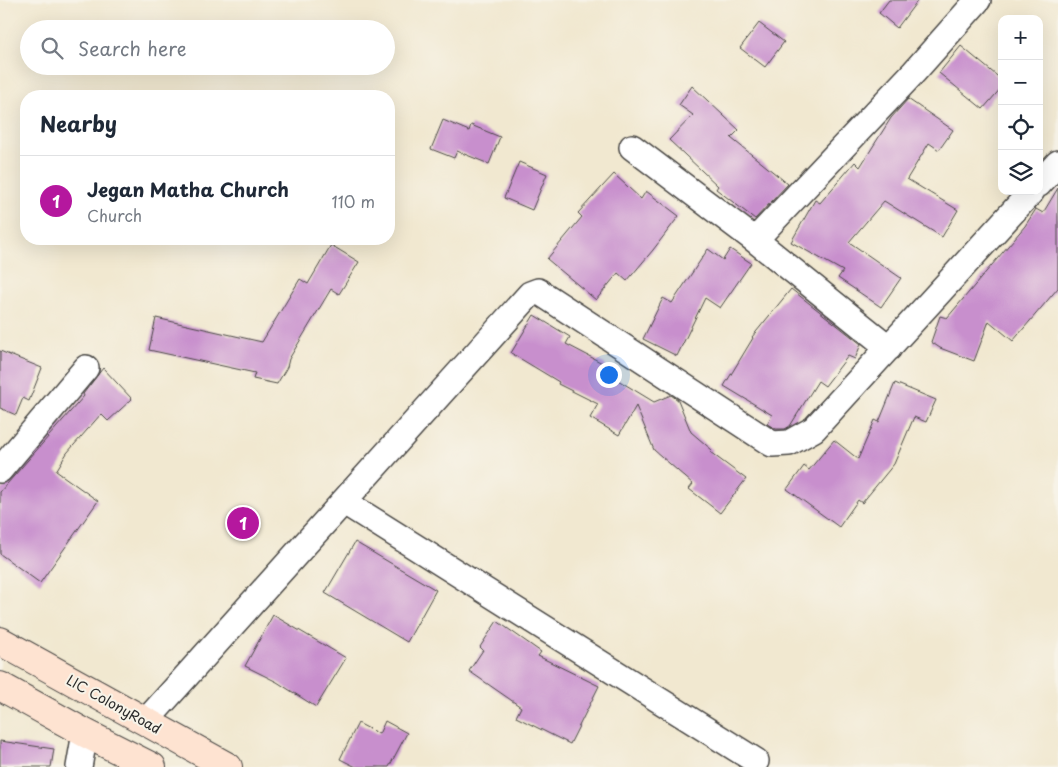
<!DOCTYPE html>
<html lang="en">
<head>
<meta charset="utf-8">
<style>
	:root { --surface:#fff; --page:#f6f6f7; --text:#1f2937; --muted:#747a83; --line:#e0e1e3; --accent:#b5179e }
	body { margin:0; font-family:"Playpen Sans",sans-serif; background:var(--page); color:var(--text) }
	.controls { position:absolute; right:15px; top:15px; display:grid; overflow:hidden; border-radius:10px; box-shadow:0 5px 20px #0002 }
	.controls button { width:45px; height:45px; display:grid; place-items:center; padding:0; border:0; border-bottom:1px solid var(--line); background:var(--surface); color:var(--text); font:25px sans-serif }
	.you { position:absolute; left:608px; top:374px; width:18px; height:18px; margin:-12px; border:4px solid #fff; border-radius:50%; background:#1a73e8; box-shadow:0 0 0 8px #1a73e833 }
	.badge { display:grid; place-items:center; width:32px; height:32px; border-radius:50%; background:var(--accent); color:#fff; font-size:16px; font-weight:700 }
	.pin { position:absolute; translate:-50% -50%; border:2px solid #fff; box-shadow:0 1px 5px #0006 }
	.list { margin:0; padding:0; list-style:none }
	h2 { display:flex; justify-content:space-between; align-items:center; height:65px; margin:0; padding:0 20px; font-size:21px }
	h2 small { font-size:16px; font-weight:400; color:var(--muted) }
	.list li { display:grid; grid-template-columns:32px 1fr auto; gap:15px; align-items:center; box-sizing:border-box; height:90px; padding:0 20px; border-top:1px solid var(--line) }
	.list b { display:block; font-size:19px; white-space:nowrap }
	.list p { margin:0; font-size:16px; white-space:nowrap; color:var(--muted) }
	.list em { font-size:16px; font-style:normal; color:var(--muted) }
	.icon { flex:none; width:28px; height:28px; fill:none; stroke:currentColor; stroke-width:2; stroke-linecap:round; stroke-linejoin:round }
	.map { position:relative; flex:none; width:1058px; height:767px; overflow:hidden }
	.search { position:absolute; background:var(--surface); box-shadow:0 5px 20px #0002; left:20px; top:20px; width:375px; height:55px; display:flex; align-items:center; gap:12px; box-sizing:border-box; padding:0 18px; border-radius:28px; color:var(--muted); font-size:19px }
	.panel { position:absolute; background:var(--surface); box-shadow:0 5px 20px #0002; left:20px; top:90px; width:375px; height:155px; border-radius:20px }
	.map>svg:first-child { display:block }
</style>
</head>
<body>
<div class="map">
<svg width="1058" height="767" viewBox="0 0 1058 767">
	<rect width="100%" height="100%" fill="#f7f3e8"/>
	<filter id="ink" filterUnits="userSpaceOnUse"><feTurbulence type="fractalNoise" baseFrequency=".02" numOctaves="2"/><feDisplacementMap in="SourceGraphic" scale="10" xChannelSelector="R" yChannelSelector="G"/><feConvolveMatrix kernelMatrix="1 2 1 2 8 2 1 2 1" color-interpolation-filters="sRGB"/></filter>
	<filter id="wash" filterUnits="userSpaceOnUse"><feTurbulence type="fractalNoise" baseFrequency=".0096" numOctaves="4" result="noise"/><feDisplacementMap in="SourceGraphic" scale="20" xChannelSelector="R" yChannelSelector="G"/><feGaussianBlur stdDeviation="1.12" result="paint"/><feColorMatrix in="noise" values="0 0 0 0 0 0 0 0 0 0 0 0 0 0 0 0 0 1.4 0 .05"/><feComposite in="paint" operator="in"/></filter>
	<g filter="url(#wash)">
		<rect width="100%" height="100%" fill="#f1e8d0"/>
		<g id="blocks">
			<!-- building -->
			<path fill="#c88fcd" d="M 889,0 L 918,0 L 897,28 L 879,13 Z
				M 759,23 L 784,42 L 765,67 L 740,48 Z
				M 961,46 L 1002,80 L 1002,87 L 983,109 L 939,73 Z
				M 692,86 L 739,130 L 731,138 L 788,184 L 755,219 L 716,189 L 718,186 L 669,140 L 693,115 L 679,105 Z
				M 908,99 L 953,130 L 939,150 L 929,143 L 907,179 L 958,210 L 942,237 L 884,201 L 849,242 L 901,278 L 881,307 L 838,278 L 843,271 L 791,242 L 815,200 L 820,203 L 855,162 L 860,167 L 891,118 Z
				M 443,120 L 469,131 L 471,125 L 500,137 L 489,164 L 457,151 L 454,158 L 431,149 Z
				M 519,162 L 547,174 L 532,210 L 504,198 Z
				M 614,174 L 641,199 L 646,191 L 679,216 L 653,250 L 627,281 L 618,273 L 596,300 L 547,259 L 582,217 L 578,213 Z
				M 1058,188 L 1058,288 L 1013,341 L 989,321 L 974,361 L 940,348 L 931,342 L 940,316 L 947,318 L 1025,226 L 1036,209 L 1043,213 Z
				M 331,245 L 359,262 L 339,294 L 331,289 L 289,359 L 287,367 L 277,384 L 253,379 L 255,373 L 149,350 L 156,318 L 262,342 L 300,279 L 308,284 Z
				M 708,249 L 723,260 L 730,249 L 751,263 L 720,308 L 705,298 L 677,356 L 643,339 L 663,298 L 672,303 Z
				M 791,289 L 861,344 L 855,359 L 848,356 L 825,386 L 818,381 L 790,426 L 785,429 L 776,429 L 767,424 L 772,415 L 724,386 L 753,338 L 752,337 Z
				M 534,315 L 570,337 L 566,344 L 606,365 L 603,371 L 654,402 L 671,395 L 678,400 L 691,432 L 712,450 L 710,452 L 746,479 L 720,513 L 689,489 L 693,484 L 654,450 L 636,406 L 619,435 L 590,418 L 598,404 L 558,384 L 559,382 L 511,353 Z
				M 0,351 L 42,368 L 29,401 L 23,398 L 16,415 L 0,408 Z
				M 103,368 L 132,399 L 108,421 L 101,414 L 67,453 L 56,471 L 98,501 L 40,583 L 0,554 L 0,492 L 84,396 L 83,394 Z
				M 895,383 L 936,400 L 926,422 L 914,417 L 894,464 L 862,503 L 858,500 L 839,527 L 787,489 L 804,466 L 809,470 L 834,440 L 858,459 L 875,420 L 879,422 Z
				M 355,542 L 436,590 L 407,642 L 325,593 Z
				M 273,615 L 346,658 L 316,707 L 277,682 L 245,666 Z
				M 497,621 L 541,652 L 538,656 L 599,686 L 570,744 L 516,717 L 521,707 L 469,671 L 483,650 L 480,647 Z
				M 385,721 L 407,733 L 389,767 L 356,767 L 340,759 L 358,723 L 379,734 Z
				M 0,741 L 54,749 L 51,767 L 0,767 Z"/>
		</g>
	</g>
	<g filter="url(#ink)">
		<use href="#blocks" fill-opacity="0" stroke="#494744" stroke-width="1"/>
		<g fill="none" stroke-linecap="round" stroke-linejoin="round">
			<!-- street casing -->
			<g stroke="#494744" stroke-width="28">
				<path id="street" d="M 632,147 L 755,240 L 889,348
					M 1039,184 L 1058,163
					M 755,240 L 914,72 L 978,0
					M 0,470 L 86,368
					M 344,502 L 756,761
					M 146,721 L 530,294 L 538,291 L 772,444 L 789,443 L 814,429 L 1032,191
					M 79,767 L 85,733"/>
			</g>
			<!-- secondary casing -->
			<g stroke="#494744" stroke-width="30">
				<path id="secondary" d="M 0,641 L 228,767
					M 0,686 L 85,733 L 152,767"/>
			</g>
			<!-- street -->
			<use href="#street" stroke="#fff" stroke-width="25"/>
			<!-- secondary -->
			<use href="#secondary" stroke="#fee3d1" stroke-width="28"/>
		</g>
	</g>
	<g text-anchor="middle" dominant-baseline="central" stroke-width="4" stroke-linejoin="round" paint-order="stroke">
		<!-- street labels -->
		<g font-size="14" fill="#2b2b2b" stroke="#f7f3e8">
			<text transform="translate(114 704) rotate(29)">LIC ColonyRoad</text>
		</g>
	</g>
</svg>
<div class="controls">
<button>+</button>
<button>−</button>
<button><svg class="icon" aria-label="locate" viewBox="0 0 24 24"><circle cx="12" cy="12" r="6"/><path d="M12 2v4M12 18v4M2 12h4M18 12h4"/></svg></button>
<button><svg class="icon" aria-label="layers" viewBox="0 0 24 24"><path d="M12 4l9 5-9 5-9-5zM3 14l9 5 9-5"/></svg></button>
</div>
<div class="you"></div>
<div class="pin badge" style="left:243px;top:523px">1</div>
<div class="search"><svg class="icon" aria-label="search" viewBox="0 0 24 24"><circle cx="10" cy="10" r="6"/><path d="M15 15l6 6"/></svg>Search here</div>
<section class="panel">
<h2>Nearby<small></small></h2>
<ul class="list">
<li><span class="badge">1</span><div><b>Jegan Matha Church</b><p>Church</p></div><em>110 m</em></li>
</ul>
</section>
</div>
</body>
</html>
